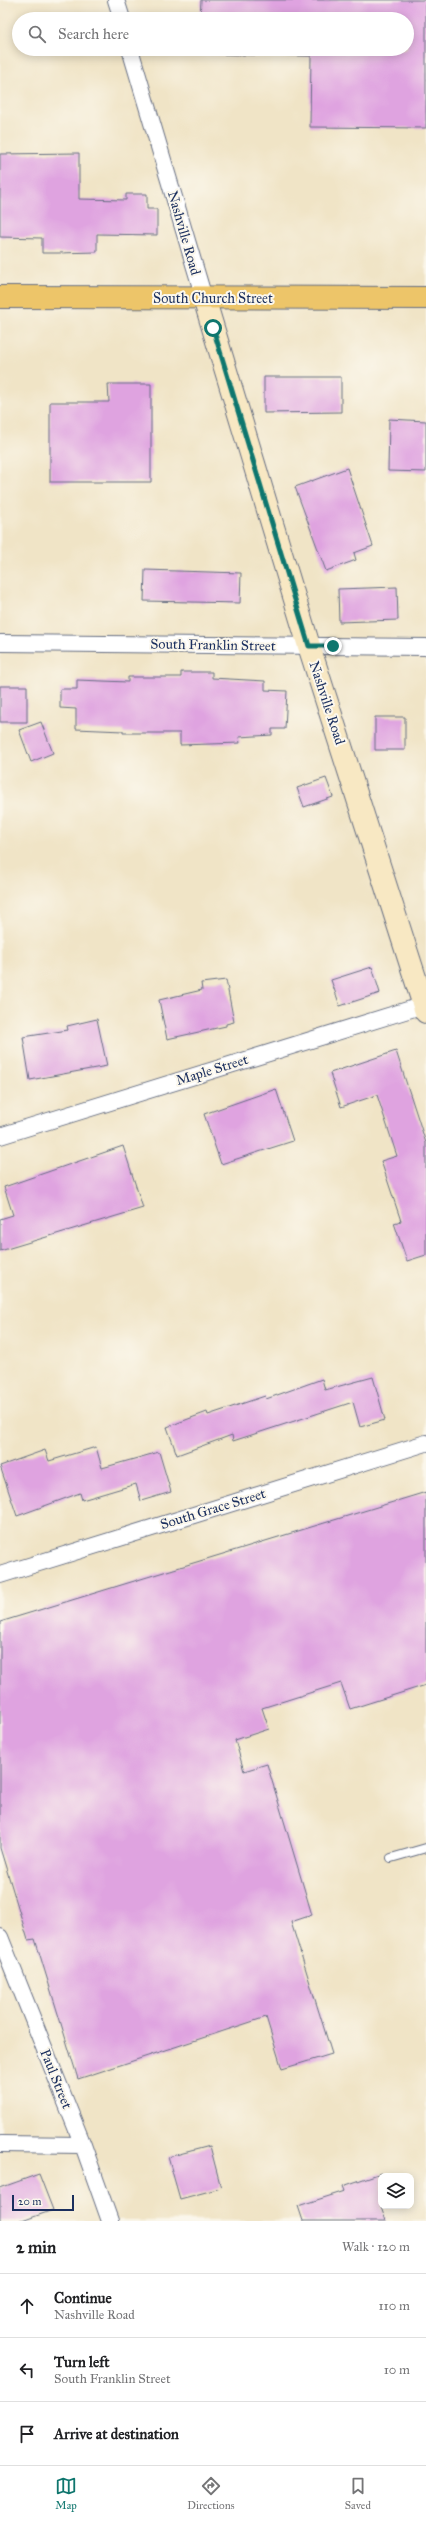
<!DOCTYPE html>
<html lang="en">
<head>
<meta charset="utf-8">
<style>
	:root { --surface:#fff; --page:#f6f6f6; --text:#202124; --muted:#757577; --line:#e0e0e0; --accent:#0f766e }
	body { margin:0; font-family:"IM FELL Great Primer",serif; background:var(--page); color:var(--text) }
	.controls { position:absolute; right:12px; bottom:12px; display:grid; overflow:hidden; border-radius:8px; box-shadow:0 2px 10px #0003 }
	.controls button { width:36px; height:36px; display:grid; place-items:center; padding:0; border:0; border-bottom:1px solid var(--line); background:var(--surface); color:var(--text); font:20px sans-serif }
	.scale { position:absolute; left:12px; bottom:10px; width:62px; box-sizing:border-box; padding-left:4px; border:2px solid #1b2f5e; border-top:0; font-size:11px; line-height:14px; white-space:nowrap; color:#1b2f5e; -webkit-text-stroke:3px #fbf7ec; paint-order:stroke }
	.stop { position:absolute; width:12px; height:12px; margin:-9px; border:3px solid #0f766e; border-radius:50%; background:#fff }
	.stop.end { background:#0f766e; border-color:#fff; box-shadow:0 1px 4px #0008 }
	.list { margin:0; padding:0; list-style:none }
	h2 { display:flex; justify-content:space-between; align-items:center; height:52px; margin:0; padding:0 16px; font-size:17px }
	h2 small { font-size:13px; font-weight:400; color:var(--muted) }
	.list li { display:grid; grid-template-columns:26px 1fr auto; gap:12px; align-items:center; box-sizing:border-box; height:64px; padding:0 16px; border-top:1px solid var(--line) }
	.list b { display:block; font-size:15px; white-space:nowrap }
	.list p { margin:0; font-size:13px; white-space:nowrap; color:var(--muted) }
	.list em { font-size:13px; font-style:normal; color:var(--muted) }
	.icon { flex:none; width:22px; height:22px; fill:none; stroke:currentColor; stroke-width:2; stroke-linecap:round; stroke-linejoin:round }
	.map { position:relative; flex:none; width:426px; height:2221px; overflow:hidden }
	.search { position:absolute; background:var(--surface); box-shadow:0 2px 10px #0003; left:12px; right:12px; top:12px; height:44px; display:flex; align-items:center; gap:10px; box-sizing:border-box; padding:0 14px; border-radius:22px; color:var(--muted); font-size:15px }
	.sheet { height:244px; background:var(--surface) }
	nav { display:flex; justify-content:space-around; align-items:center; box-sizing:border-box; height:56px; border-top:1px solid var(--line); background:var(--surface); font-size:11px; color:var(--muted) }
	nav a { display:grid; justify-items:center; gap:2px }
	nav .on { color:var(--accent) }
	.map>svg:first-child { display:block }
</style>
</head>
<body>
<div class="map">
<svg width="426" height="2221" viewBox="0 0 426 2221">
	<rect width="100%" height="100%" fill="#fbf7ec"/>
	<filter id="ink" filterUnits="userSpaceOnUse"><feTurbulence type="fractalNoise" baseFrequency=".025" numOctaves="2"/><feDisplacementMap in="SourceGraphic" scale="8" xChannelSelector="R" yChannelSelector="G"/><feConvolveMatrix kernelMatrix="1 2 1 2 8 2 1 2 1" color-interpolation-filters="sRGB"/></filter>
	<filter id="wash" filterUnits="userSpaceOnUse"><feTurbulence type="fractalNoise" baseFrequency=".012" numOctaves="4" result="noise"/><feDisplacementMap in="SourceGraphic" scale="16" xChannelSelector="R" yChannelSelector="G"/><feGaussianBlur stdDeviation="0.9" result="paint"/><feColorMatrix in="noise" values="0 0 0 0 0 0 0 0 0 0 0 0 0 0 0 0 0 1.4 0 .05"/><feComposite in="paint" operator="in"/></filter>
	<g filter="url(#wash)">
		<rect width="100%" height="100%" fill="#f0e4c6"/>
		<g id="blocks">
			<!-- building -->
			<path fill="#dfa3e0" d="M 201,0 L 426,0 L 426,128 L 310,127 L 311,56 L 199,54 L 199,49 L 407,49 L 407,19 L 200,19 Z
				M 79,153 L 79,199 L 126,200 L 126,194 L 147,194 L 147,209 L 157,209 L 157,235 L 97,234 L 97,252 L 58,253 L 42,253 L 42,238 L 0,237 L 0,154 Z
				M 264,377 L 341,377 L 341,412 L 264,413 Z
				M 108,384 L 151,384 L 151,482 L 50,482 L 50,402 L 109,402 Z
				M 389,419 L 426,421 L 426,472 L 388,471 Z
				M 347,468 L 373,546 L 354,553 L 356,560 L 326,571 L 295,487 Z
				M 145,570 L 241,573 L 240,603 L 144,601 Z
				M 397,587 L 398,620 L 339,622 L 338,589 Z
				M 181,672 L 212,672 L 212,678 L 265,681 L 265,690 L 287,691 L 285,729 L 272,729 L 272,735 L 239,737 L 240,743 L 180,745 L 180,733 L 123,733 L 123,731 L 76,729 L 76,709 L 60,708 L 60,689 L 77,689 L 77,680 L 128,682 L 128,677 L 181,677 Z
				M 0,686 L 27,686 L 27,722 L 0,722 Z
				M 375,717 L 405,717 L 405,750 L 375,750 Z
				M 41,722 L 53,753 L 31,762 L 19,730 Z
				M 326,778 L 333,797 L 304,807 L 297,788 Z
				M 372,967 L 380,993 L 340,1006 L 331,980 Z
				M 226,980 L 234,1022 L 226,1024 L 226,1026 L 167,1039 L 159,1000 L 202,990 L 201,983 Z
				M 97,1019 L 107,1066 L 30,1080 L 23,1037 L 68,1030 L 67,1026 Z
				M 396,1051 L 426,1143 L 426,1255 L 407,1261 L 394,1223 L 401,1221 L 381,1161 L 397,1156 L 377,1095 L 341,1107 L 330,1073 Z
				M 276,1089 L 293,1141 L 221,1164 L 204,1114 Z
				M 123,1146 L 143,1208 L 0,1251 L 0,1219 L 13,1215 L 4,1187 Z
				M 373,1377 L 385,1420 L 360,1427 L 353,1402 L 233,1441 L 232,1435 L 177,1455 L 167,1427 L 207,1412 L 208,1415 L 265,1396 L 266,1399 L 322,1379 L 325,1390 Z
				M 96,1447 L 102,1468 L 159,1452 L 171,1492 L 141,1501 L 136,1484 L 82,1500 L 80,1493 L 17,1516 L 0,1466 L 45,1450 L 49,1461 Z
				M 426,1492 L 426,1685 L 350,1709 L 341,1683 L 262,1708 L 269,1729 L 235,1740 L 244,1771 L 267,1764 L 312,1915 L 291,1922 L 332,2054 L 282,2069 L 266,2017 L 78,2079 L 35,1939 L 28,1940 L 0,1848 L 0,1622 Z
				M 210,2146 L 221,2188 L 180,2199 L 168,2157 Z
				M 381,2173 L 381,2206 L 386,2221 L 303,2221 L 298,2206 L 345,2191 L 343,2186 Z
				M 39,2174 L 53,2210 L 22,2221 L 0,2221 L 0,2188 Z"/>
		</g>
	</g>
	<g filter="url(#ink)">
		<use href="#blocks" fill-opacity="0" stroke="#666e82" stroke-width="1"/>
		<g fill="none" stroke-linecap="round" stroke-linejoin="round">
			<!-- lane casing -->
			<g stroke="#666e82" stroke-width="10">
				<path id="lane" d="M 391,1858 L 426,1848"/>
			</g>
			<!-- street casing -->
			<g stroke="#666e82" stroke-width="18">
				<path id="street" d="M 116,0 L 122,19
					M 130,49 L 204,298
					M 0,643 L 426,647
					M 0,1136 L 424,1005
					M 0,1575 L 426,1443
					M 0,1937 L 83,2145 L 110,2221
					M 0,2144 L 83,2145"/>
			</g>
			<!-- secondary casing -->
			<g stroke="#666e82" stroke-width="24">
				<path id="secondary" d="M 204,298 L 309,646 L 426,1012"/>
			</g>
			<!-- primary casing -->
			<g stroke="#666e82" stroke-width="24">
				<path id="primary" d="M 0,297 L 426,298"/>
			</g>
			<!-- lane -->
			<use href="#lane" stroke="#fff" stroke-width="8"/>
			<!-- street -->
			<use href="#street" stroke="#fff" stroke-width="16"/>
			<!-- secondary -->
			<use href="#secondary" stroke="#f8e8c3" stroke-width="22"/>
			<!-- primary -->
			<use href="#primary" stroke="#edc569" stroke-width="22"/>
		</g>
	</g>
	<g fill="none" stroke-linecap="round" stroke-linejoin="round" filter="url(#ink)">
		<!-- route -->
		<path stroke="#0f766e" stroke-width="5" d="M 213,328 L 309,646 L 333,646"/>
	</g>
	<g text-anchor="middle" dominant-baseline="central" stroke-width="4" stroke-linejoin="round" paint-order="stroke">
		<!-- street labels -->
		<g font-size="14" fill="#1b2f5e" stroke="#fbf7ec">
			<text transform="translate(184 233) rotate(74)">Nashville Road</text>
			<text x="213" y="298">South Church Street</text>
			<text transform="translate(213 645) rotate(1)">South Franklin Street</text>
			<text transform="translate(327 703) rotate(72)">Nashville Road</text>
			<text transform="translate(212 1070) rotate(-17)">Maple Street</text>
			<text transform="translate(213 1509) rotate(-17)">South Grace Street</text>
			<text transform="translate(56 2079) rotate(68)">Paul Street</text>
		</g>
	</g>
</svg>
<div class="controls">
<button><svg class="icon" aria-label="layers" viewBox="0 0 24 24"><path d="M12 4l9 5-9 5-9-5zM3 14l9 5 9-5"/></svg></button>
</div>
<div class="scale">20 m</div>
<div class="stop" style="left:213px;top:328px"></div>
<div class="stop end" style="left:333px;top:646px"></div>
<div class="search"><svg class="icon" aria-label="search" viewBox="0 0 24 24"><circle cx="10" cy="10" r="6"/><path d="M15 15l6 6"/></svg>Search here</div>
</div>
<section class="sheet">
<h2>2 min<small>Walk · 120 m</small></h2>
<ul class="list">
<li><svg class="icon" aria-label="ahead" viewBox="0 0 24 24"><path d="M12 20V5M6 11l6-6 6 6"/></svg><div><b>Continue</b><p>Nashville Road</p></div><em>110 m</em></li>
<li><svg class="icon" aria-label="left" viewBox="0 0 24 24"><path d="M17 20v-9H6M10 6l-5 5 5 5"/></svg><div><b>Turn left</b><p>South Franklin Street</p></div><em>10 m</em></li>
<li><svg class="icon" aria-label="arrive" viewBox="0 0 24 24"><path d="M6 21V4h12l-3 4 3 4H6"/></svg><div><b>Arrive at destination</b></div></li>
</ul>
</section>
<nav>
<a class="on"><svg class="icon" aria-label="map" viewBox="0 0 24 24"><path d="M3 6l6-2 6 2 6-2v14l-6 2-6-2-6 2zM9 4v14M15 6v14"/></svg>Map</a>
<a><svg class="icon" aria-label="directions" viewBox="0 0 24 24"><path d="M12 3l9 9-9 9-9-9zM9 14v-3h6M13 9l2 2-2 2"/></svg>Directions</a>
<a><svg class="icon" aria-label="saved" viewBox="0 0 24 24"><path d="M7 4h10v16l-5-4-5 4z"/></svg>Saved</a>
</nav>
</body>
</html>
